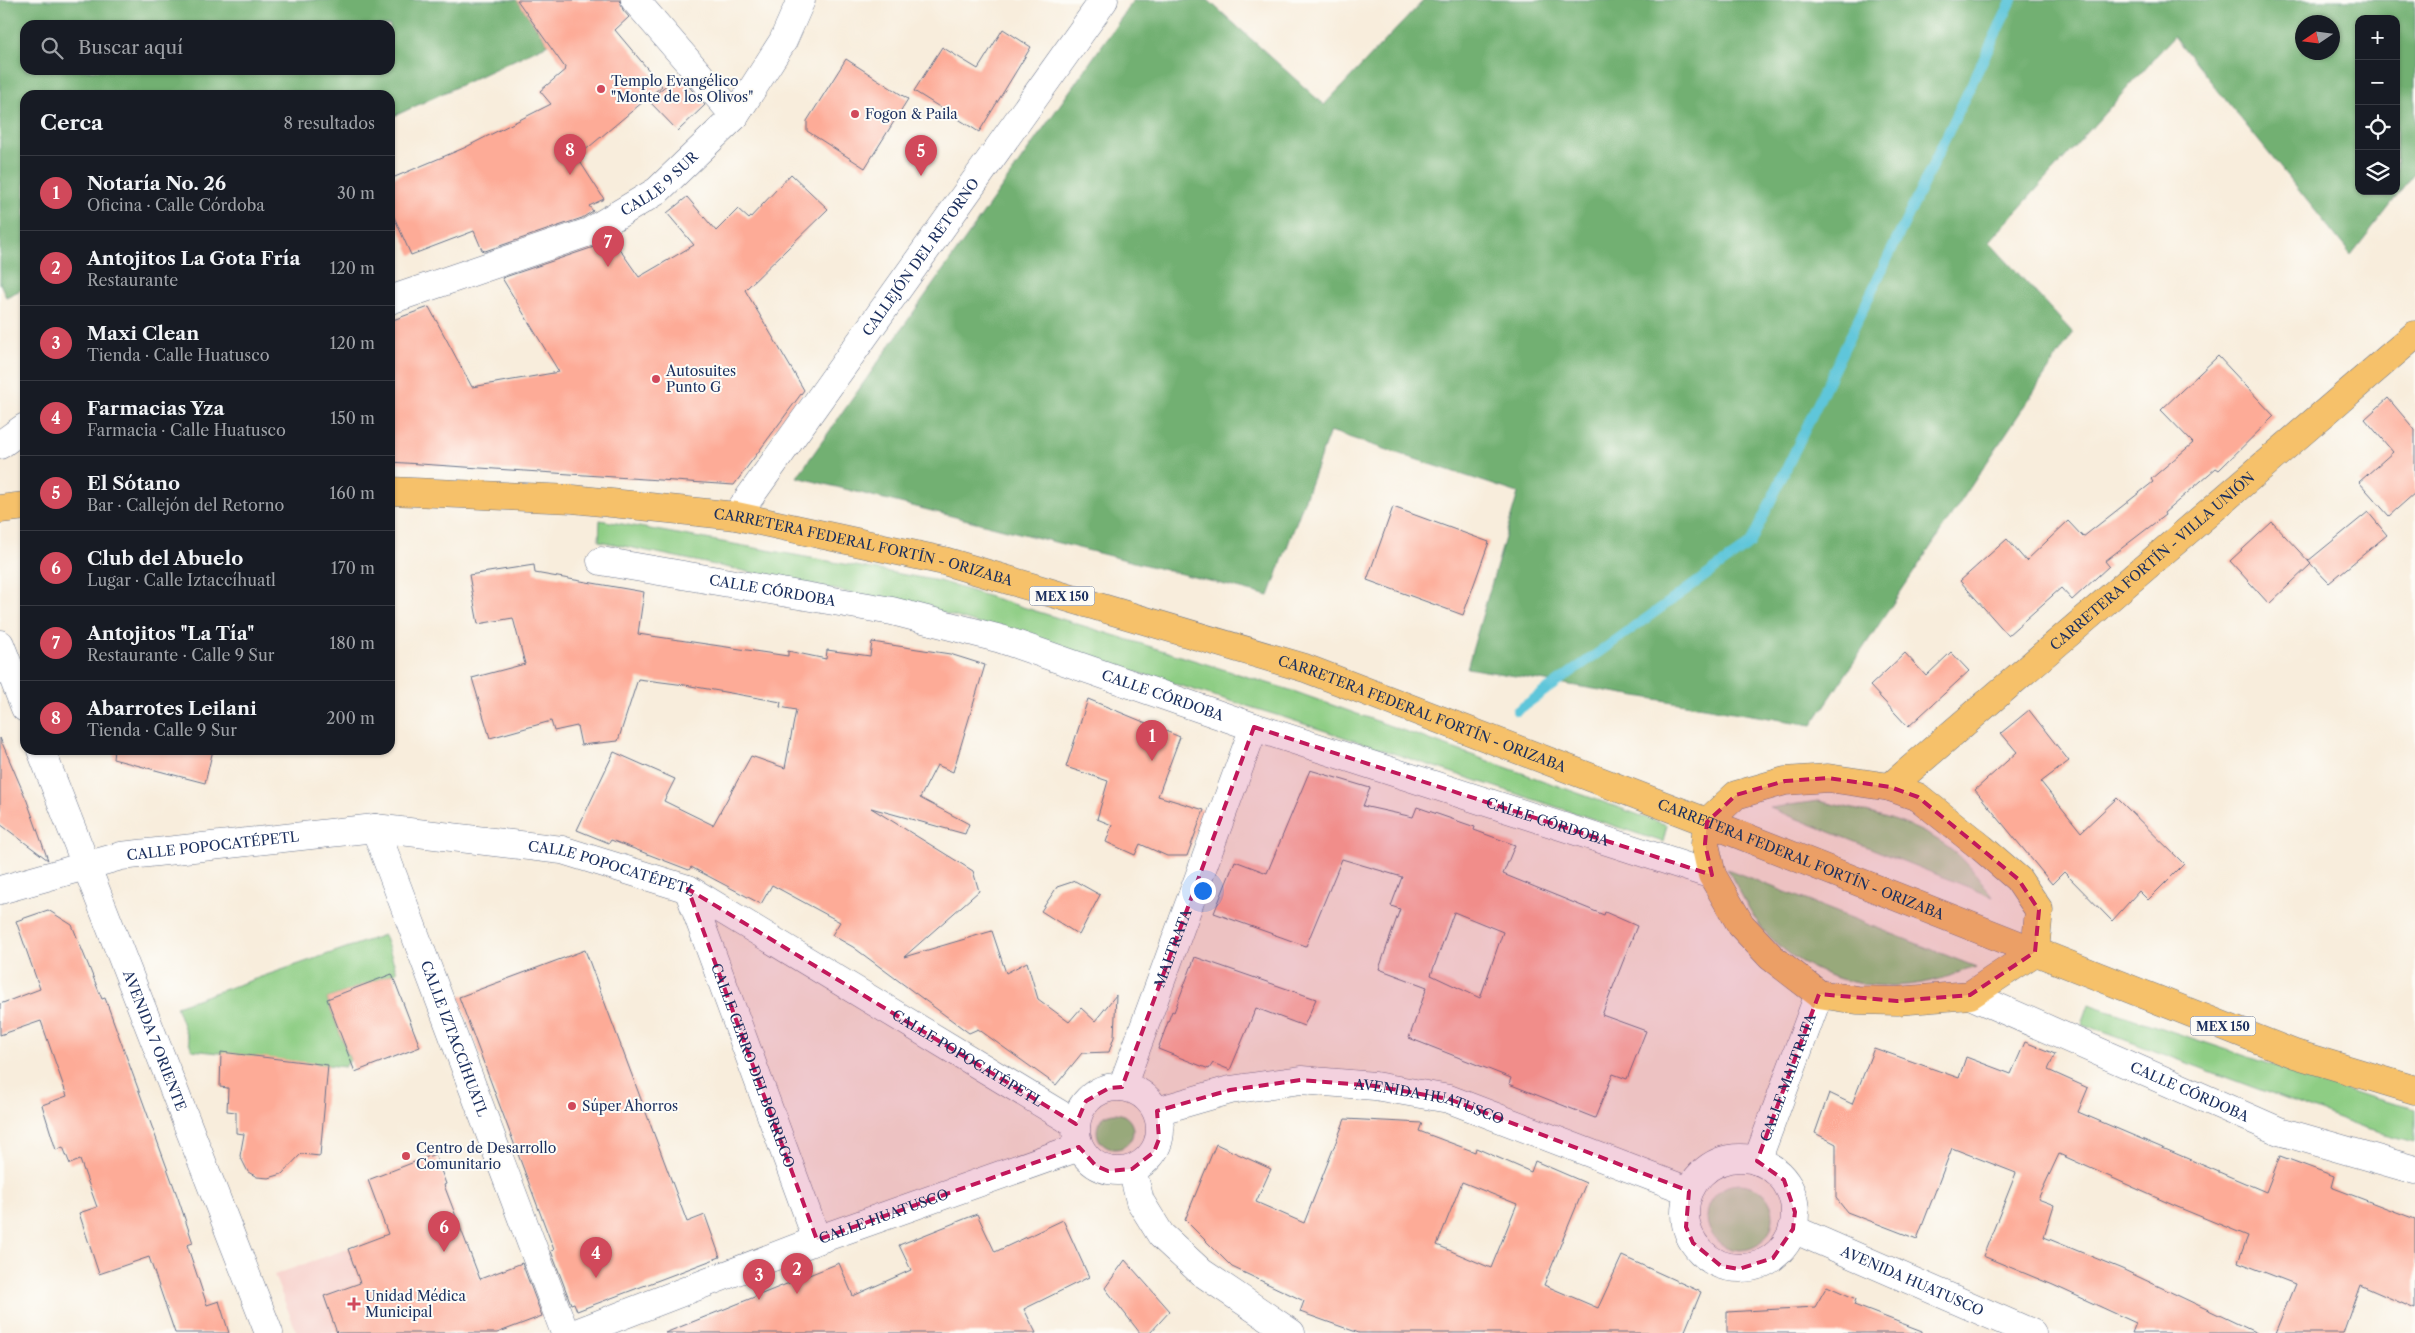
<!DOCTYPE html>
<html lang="es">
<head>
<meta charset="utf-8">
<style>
	:root { --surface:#171b24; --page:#20242c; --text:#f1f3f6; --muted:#9ea1a6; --line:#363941; --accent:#d1495b }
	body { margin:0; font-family:"Libre Caslon Text",serif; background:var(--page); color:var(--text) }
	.controls { position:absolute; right:15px; top:15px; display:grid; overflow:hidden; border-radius:10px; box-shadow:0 1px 4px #0004 }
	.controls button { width:45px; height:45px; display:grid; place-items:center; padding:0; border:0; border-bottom:1px solid var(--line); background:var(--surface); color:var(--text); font:25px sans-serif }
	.compass { position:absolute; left:2295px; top:15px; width:45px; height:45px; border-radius:50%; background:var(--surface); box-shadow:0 1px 4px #0004; rotate:257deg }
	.you { position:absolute; left:1202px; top:890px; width:18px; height:18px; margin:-12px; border:4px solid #fff; border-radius:50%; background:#1a73e8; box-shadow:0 0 0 8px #1a73e833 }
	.badge { display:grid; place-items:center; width:32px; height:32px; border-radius:50%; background:var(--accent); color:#fff; font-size:16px; font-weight:700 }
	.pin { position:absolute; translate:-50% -41px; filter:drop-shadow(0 1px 2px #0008) }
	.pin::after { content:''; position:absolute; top:26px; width:18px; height:15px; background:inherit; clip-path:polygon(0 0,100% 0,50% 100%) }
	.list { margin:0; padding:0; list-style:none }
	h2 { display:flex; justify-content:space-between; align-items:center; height:65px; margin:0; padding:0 20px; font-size:21px }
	h2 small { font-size:16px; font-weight:400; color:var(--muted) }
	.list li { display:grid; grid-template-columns:32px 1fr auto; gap:15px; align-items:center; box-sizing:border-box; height:75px; padding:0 20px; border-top:1px solid var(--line) }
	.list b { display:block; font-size:19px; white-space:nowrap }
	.list p { margin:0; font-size:16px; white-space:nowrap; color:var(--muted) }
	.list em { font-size:16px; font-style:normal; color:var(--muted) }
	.icon { flex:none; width:28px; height:28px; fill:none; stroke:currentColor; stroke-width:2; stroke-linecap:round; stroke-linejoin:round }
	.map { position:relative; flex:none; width:2415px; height:1333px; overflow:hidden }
	.search { position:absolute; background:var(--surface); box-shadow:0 1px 4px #0004; left:20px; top:20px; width:375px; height:55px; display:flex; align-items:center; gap:12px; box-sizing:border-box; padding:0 18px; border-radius:15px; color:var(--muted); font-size:19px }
	.panel { position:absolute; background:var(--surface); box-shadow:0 1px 4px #0004; left:20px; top:90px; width:375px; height:665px; border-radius:15px }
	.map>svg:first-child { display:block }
</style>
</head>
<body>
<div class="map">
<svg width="2415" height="1333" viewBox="0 0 2415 1333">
	<rect width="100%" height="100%" fill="#fdfcf7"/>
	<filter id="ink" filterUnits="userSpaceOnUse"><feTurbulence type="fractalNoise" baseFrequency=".02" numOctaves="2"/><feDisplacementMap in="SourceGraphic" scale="10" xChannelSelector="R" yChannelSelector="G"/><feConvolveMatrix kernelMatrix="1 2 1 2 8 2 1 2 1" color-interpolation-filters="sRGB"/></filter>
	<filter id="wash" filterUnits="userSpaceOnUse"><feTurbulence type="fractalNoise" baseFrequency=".0096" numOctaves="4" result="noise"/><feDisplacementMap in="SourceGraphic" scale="20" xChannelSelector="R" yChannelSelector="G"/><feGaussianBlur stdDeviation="1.12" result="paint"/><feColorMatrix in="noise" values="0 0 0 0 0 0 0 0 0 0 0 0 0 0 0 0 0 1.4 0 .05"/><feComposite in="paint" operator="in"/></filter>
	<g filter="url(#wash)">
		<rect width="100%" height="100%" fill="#f8eddc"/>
		<!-- built -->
		<path fill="#f7d0cb" d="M 394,1232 L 434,1333 L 297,1333 L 274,1275 Z"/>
		<!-- green -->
		<path fill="#8ecd84" stroke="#547e71" d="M 600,520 L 939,581 L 1293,691 L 1667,825 L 1663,842 L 1283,717 L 933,610 L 599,541 Z
			M 1818,801 C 1858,810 1905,819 1941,842 C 1963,855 1978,877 1993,897 L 1770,808 Z
			M 1727,869 L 1976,967 C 1962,971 1947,978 1932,981 C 1871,995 1808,979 1765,932 C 1751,916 1739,888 1727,869 Z
			M 384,935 L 397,972 L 327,999 L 350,1060 L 345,1067 L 192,1050 L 176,1006 Z
			M 2089,1004 L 2375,1099 L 2415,1109 L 2415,1142 L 2363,1128 L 2082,1024 Z
			M1097 1131a18 18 0 1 1 36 0a18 18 0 1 1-36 0Z
			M1707 1217a33 33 0 1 1 66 0a33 33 0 1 1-66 0Z"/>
		<!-- forest -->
		<path fill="#72b072" stroke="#467068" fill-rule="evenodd" d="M 0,0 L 517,0 L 548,44 L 390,118 L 390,95 L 25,95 L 25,288 L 6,297 L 0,283 ZM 25,25 L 390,25 L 390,70 L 25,70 Z
			M 1134,0 L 1208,0 L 1324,105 L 1424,0 L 2415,0 L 2415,173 L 2351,255 L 2174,36 L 1989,242 L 2073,333 L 1812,725 L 1467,668 L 1518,493 L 1330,431 L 1269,596 L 797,477 ZM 2359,19 L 2396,19 L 2396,191 L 2359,191 ZM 2302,22 L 2332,22 L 2332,52 L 2302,52 Z"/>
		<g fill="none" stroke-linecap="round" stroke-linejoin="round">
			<!-- stream -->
			<path stroke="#5ec6da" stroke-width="10" d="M 1517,711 L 1750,544 L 2012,0"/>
		</g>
		<g id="blocks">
			<!-- building -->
			<path fill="#fdab97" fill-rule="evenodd" d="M 517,0 L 620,0 L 623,10 L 629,17 L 615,30 L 662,86 L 577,157 L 604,199 L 589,206 L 593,211 L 582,218 L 485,251 L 482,250 L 474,231 L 411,255 L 390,208 L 390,179 L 464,148 L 551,104 L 540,91 L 566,69 Z
				M 1003,29 L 1031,47 L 979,132 L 914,91 L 942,47 L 978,69 Z
				M 846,59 L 908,99 L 865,168 L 807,131 L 807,121 Z
				M 679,75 L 705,105 L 678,131 L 648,100 Z
				M 791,174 L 828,209 L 745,290 L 804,390 L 734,485 L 390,462 L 390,321 L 429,307 L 472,387 L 559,372 L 502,278 L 594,247 L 611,237 L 639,277 L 694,245 L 667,213 L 687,197 L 716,231 L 738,209 L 749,219 Z
				M 2218,356 L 2274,416 L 2219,470 L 2216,468 L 2164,513 L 2165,515 L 2105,561 L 2109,566 L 2072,600 L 2061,588 L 2008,635 L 1960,581 L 2007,539 L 2026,561 L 2068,521 L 2083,537 L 2153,482 L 2151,479 L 2193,443 L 2161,410 Z
				M 2388,398 L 2415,430 L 2415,493 L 2389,516 L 2359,482 L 2393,452 L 2365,419 Z
				M 1393,507 L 1489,542 L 1463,615 L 1367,580 Z
				M 2368,512 L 2387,535 L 2329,583 L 2308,561 Z
				M 2272,522 L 2311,564 L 2269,604 L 2230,561 Z
				M 534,565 L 535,573 L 644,592 L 638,634 L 788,656 L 788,651 L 826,659 L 827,650 L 870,656 L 872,642 L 950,654 L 985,665 L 953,772 L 937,765 L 920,798 L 969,824 L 965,834 L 871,808 L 973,871 L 979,891 L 904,957 L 992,931 L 1006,973 L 1027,962 L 1038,999 L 1069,1022 L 1081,1008 L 1095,1021 L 1116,995 L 1114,1037 L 1109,1052 L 1082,1053 L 1056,1085 L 978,1029 L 969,1033 L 853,947 L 832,935 L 840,922 L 772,885 L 761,904 L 691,867 L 689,870 L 611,840 L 609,843 L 577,830 L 614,752 L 675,779 L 664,801 L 713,825 L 751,756 L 785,768 L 796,710 L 780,707 L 781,702 L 685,685 L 638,679 L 618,741 L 581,745 L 577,726 L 554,731 L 551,721 L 490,738 L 472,678 L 525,664 L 513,618 L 478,624 L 469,575 Z
				M 1951,652 L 1969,671 L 1908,727 L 1870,686 L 1905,653 L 1926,676 Z
				M 1088,699 L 1180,737 L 1158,796 L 1204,810 L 1187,856 L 1167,856 L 1140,844 L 1135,855 L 1106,842 L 1112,825 L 1097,819 L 1108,781 L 1066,767 Z
				M 2029,710 L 2069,761 L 2041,782 L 2081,832 L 2117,798 L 2184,864 L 2148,900 L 2139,891 L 2112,921 L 2064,872 L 2052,884 L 1975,790 L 2017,752 L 2001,733 Z
				M 0,738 L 27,801 L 48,860 L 0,824 Z
				M 114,750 L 213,750 L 205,783 L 113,759 Z
				M 1310,770 L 1370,788 L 1363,806 L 1413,817 L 1417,807 L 1475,827 L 1474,830 L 1515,845 L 1503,874 L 1604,915 L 1605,912 L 1637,926 L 1602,1015 L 1646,1031 L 1627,1079 L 1613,1074 L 1595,1118 L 1509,1084 L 1511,1078 L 1409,1038 L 1427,987 L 1379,969 L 1400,909 L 1391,906 L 1402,877 L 1342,859 L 1306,946 L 1214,913 L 1235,861 L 1267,873 ZM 1454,912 L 1503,932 L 1480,998 L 1431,975 Z
				M 1075,881 L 1100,895 L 1079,935 L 1041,911 L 1057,887 Z
				M 48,910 L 72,925 L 102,999 L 105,998 L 178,1198 L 193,1243 L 187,1245 L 207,1305 L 219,1301 L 229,1333 L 175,1333 L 149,1257 L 99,1274 L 79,1213 L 97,1207 L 80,1160 L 70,1164 L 63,1147 L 56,1150 L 42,1105 L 67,1096 L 41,1021 L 0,1035 L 0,1004 L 40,989 L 16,921 Z
				M 585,950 L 687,1222 L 705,1215 L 720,1257 L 577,1311 L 574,1303 L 571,1304 L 551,1251 L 554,1250 L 459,997 Z
				M 1195,957 L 1316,999 L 1304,1026 L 1256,1008 L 1230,1070 L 1213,1063 L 1209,1069 L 1158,1049 L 1172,1011 L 1174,1012 Z
				M 392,974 L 420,1047 L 355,1072 L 327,999 Z
				M 2025,1042 L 2055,1054 L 2048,1070 L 2088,1088 L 2078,1112 L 2266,1192 L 2280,1156 L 2334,1176 L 2331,1187 L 2415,1219 L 2415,1309 L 2360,1285 L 2343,1333 L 2275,1333 L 2295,1284 L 2238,1262 L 2248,1236 L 2175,1206 L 2059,1154 L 2038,1199 L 2054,1205 L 2044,1237 L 2122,1269 L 2257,1333 L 2132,1333 L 2136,1323 L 2053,1285 L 1983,1256 L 2016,1173 L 1952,1148 L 1917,1239 L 1847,1212 L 1836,1198 L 1836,1144 L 1815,1133 L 1829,1093 L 1852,1104 L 1874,1048 L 1959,1078 L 1966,1057 L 2011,1074 Z
				M 221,1052 L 328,1065 L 320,1156 L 301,1154 L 282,1174 L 269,1178 L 257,1177 L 248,1172 L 240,1156 L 244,1134 L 236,1133 L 236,1112 L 227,1111 L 228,1088 L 220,1087 Z
				M 1345,1119 L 1422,1123 L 1419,1131 L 1475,1152 L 1476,1148 L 1531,1172 L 1535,1161 L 1586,1183 L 1544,1285 L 1598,1308 L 1622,1256 L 1701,1292 L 1684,1333 L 1359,1333 L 1300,1312 L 1304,1301 L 1232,1267 L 1185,1220 L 1216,1144 L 1271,1169 L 1256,1202 L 1304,1223 ZM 1462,1182 L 1517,1204 L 1491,1268 L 1437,1245 Z
				M 435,1154 L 446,1184 L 444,1185 L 480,1279 L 522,1263 L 542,1316 L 497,1333 L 337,1333 L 324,1296 L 360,1283 L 348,1249 L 388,1234 L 368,1180 Z
				M 977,1214 L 995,1252 L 1063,1220 L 1089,1277 L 1024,1309 L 1036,1333 L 665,1333 L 839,1263 L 853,1296 L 911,1270 L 899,1245 Z
				M 1125,1260 L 1170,1311 L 1150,1333 L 1140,1333 L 1105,1288 Z
				M 1827,1286 L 1856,1299 L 1854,1305 L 1922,1331 L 1922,1333 L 1727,1333 L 1727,1312 L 1815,1307 Z"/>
		</g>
	</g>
	<g filter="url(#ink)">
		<use href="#blocks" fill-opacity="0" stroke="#68728a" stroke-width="1"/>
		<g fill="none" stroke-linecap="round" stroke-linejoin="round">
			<!-- minor casing -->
			<g stroke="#68728a" stroke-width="29">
				<g id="minor">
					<path d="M 635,0 L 735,116"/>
					<path id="s1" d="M 390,300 L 589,232 L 657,191 L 735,116 L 783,41 L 801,0"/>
					<path d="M 0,445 L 25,427"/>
					<path id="s2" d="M 736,516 L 1104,0"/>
					<path id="s3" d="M 601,561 L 892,611 L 1001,639 L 1254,727 L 1712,875"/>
					<path d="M 0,644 L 25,708"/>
					<path id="s4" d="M 41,750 L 269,1333"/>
					<path id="s5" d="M 375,828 L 565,1333"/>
					<path id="s6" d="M 688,889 L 817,1240"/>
					<path id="s7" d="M 0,890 L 121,856 L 375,828 L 562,850 L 688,889 L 1076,1124"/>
					<path id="s8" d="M 1970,995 L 2279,1131 L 2415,1170"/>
					<circle cx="1118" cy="1129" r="42"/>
					<path id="s9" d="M 1122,1087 L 1254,727"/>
					<path id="s10" d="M 1157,1111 L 1230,1090 L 1301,1080 L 1375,1086 L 1449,1099 L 1689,1191"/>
					<circle cx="1740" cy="1213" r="55"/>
					<path id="s11" d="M 1757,1161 L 1819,994"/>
					<path d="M 1132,1169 L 1140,1201 L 1161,1235 L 1201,1272 L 1291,1333"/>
					<path id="s12" d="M 1793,1229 L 2032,1333"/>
					<path id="s13" d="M 576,1333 L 817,1240 L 1079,1147"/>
				</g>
			</g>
			<!-- major casing -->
			<g stroke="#68728a" stroke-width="29">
				<g id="major">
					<path id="s14" d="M 390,491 L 573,499 L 736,516 L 944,561 L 1305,668 L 1707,822 L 2295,1054 L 2415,1090"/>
					<path d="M 0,509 L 25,506"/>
					<path d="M 1828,778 L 1890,787 L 1918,797 L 1982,848 L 2018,879 L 2039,910 L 2035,952 L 1970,995 L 1897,1001 L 1857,1000 L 1819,994 L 1771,957 L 1741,925 L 1712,875 L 1705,844 L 1707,822 L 1736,795 L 1785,781 Z"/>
					<path id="s15" d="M 1890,787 L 2415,335"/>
				</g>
			</g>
			<!-- minor -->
			<use href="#minor" stroke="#fff" stroke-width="28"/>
			<!-- major -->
			<use href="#major" stroke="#f6c16b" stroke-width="28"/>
		</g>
	</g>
	<!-- marked area -->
	<path fill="#c2185b" fill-opacity="0.2" stroke="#c2185b" stroke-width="4" stroke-dasharray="10 6" stroke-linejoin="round" d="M 1254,727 L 1712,875 L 1705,844 L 1707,822 L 1736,795 L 1785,781 L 1828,778 L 1890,787 L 1918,797 L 2018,879 L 2039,910 L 2035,952 L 1970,995 L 1897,1001 L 1819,994 L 1757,1161 L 1784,1180 L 1795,1212 L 1793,1229 L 1773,1258 L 1739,1269 L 1721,1266 L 1693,1243 L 1686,1227 L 1689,1191 L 1449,1099 L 1375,1086 L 1301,1080 L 1230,1090 L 1157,1111 L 1159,1139 L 1154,1152 L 1132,1169 L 1108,1171 L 1096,1166 L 1079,1147 L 817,1240 L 688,889 L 1076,1124 L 1086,1101 L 1109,1088 L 1122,1087 Z"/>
	<!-- markers -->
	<g fill="#d1495b" stroke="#fdfcf7" stroke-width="2">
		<circle cx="601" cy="89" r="5"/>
		<circle cx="855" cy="114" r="5"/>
		<circle cx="656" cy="379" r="5"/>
		<circle cx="572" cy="1106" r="5"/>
		<circle cx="406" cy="1156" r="5"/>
		<path d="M351.5 1296.5h5v5h5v5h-5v5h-5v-5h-5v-5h5z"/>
	</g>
	<g text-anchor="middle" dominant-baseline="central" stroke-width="4" stroke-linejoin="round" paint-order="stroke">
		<!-- shield labels -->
		<g fill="#fdfcf7" stroke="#5f6c8c" stroke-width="1">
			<rect x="1029.5" y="586.5" width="65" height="19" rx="4"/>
			<rect x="2190.5" y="1016.5" width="65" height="19" rx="4"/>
		</g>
		<g font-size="12" font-weight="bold" fill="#1b2f5e">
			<text x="1062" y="596">MEX 150</text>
			<text x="2223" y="1026">MEX 150</text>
		</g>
		<!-- poi labels -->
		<g font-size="14" fill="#1b2f5e" stroke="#fdfcf7" text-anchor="start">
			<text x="611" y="81">Templo Evangélico<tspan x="611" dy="16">"Monte de los Olivos"</tspan></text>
			<text x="865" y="114">Fogon &amp; Paila</text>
			<text x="666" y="371">Autosuites<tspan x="666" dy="16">Punto G</tspan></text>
			<text x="582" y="1106">Súper Ahorros</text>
			<text x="416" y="1148">Centro de Desarrollo<tspan x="416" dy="16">Comunitario</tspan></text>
			<text x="365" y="1296">Unidad Médica<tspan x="365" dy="16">Municipal</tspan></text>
		</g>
		<!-- street labels -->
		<g font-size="14" fill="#1b2f5e" stroke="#fdfcf7">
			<text stroke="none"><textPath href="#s1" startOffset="296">CALLE 9 SUR</textPath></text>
			<text stroke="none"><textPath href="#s2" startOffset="318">CALLEJÓN DEL RETORNO</textPath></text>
			<text stroke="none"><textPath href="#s14" startOffset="478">CARRETERA FEDERAL FORTÍN - ORIZABA</textPath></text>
			<text stroke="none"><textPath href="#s15" startOffset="346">CARRETERA FORTÍN - VILLA UNIÓN</textPath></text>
			<text stroke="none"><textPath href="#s3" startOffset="174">CALLE CÓRDOBA</textPath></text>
			<text stroke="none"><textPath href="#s3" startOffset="579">CALLE CÓRDOBA</textPath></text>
			<text stroke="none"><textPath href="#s14" startOffset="1062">CARRETERA FEDERAL FORTÍN - ORIZABA</textPath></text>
			<text stroke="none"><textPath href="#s3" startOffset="984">CALLE CÓRDOBA</textPath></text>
			<text stroke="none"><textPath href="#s7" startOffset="218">CALLE POPOCATÉPETL</textPath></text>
			<text stroke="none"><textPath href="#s14" startOffset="1468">CARRETERA FEDERAL FORTÍN - ORIZABA</textPath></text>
			<text stroke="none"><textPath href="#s7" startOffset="622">CALLE POPOCATÉPETL</textPath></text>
			<text stroke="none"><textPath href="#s9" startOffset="148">MALTRATA</textPath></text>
			<text stroke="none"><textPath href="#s5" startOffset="225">CALLE IZTACCÍHUATL</textPath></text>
			<text stroke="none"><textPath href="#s4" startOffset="312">AVENIDA 7 ORIENTE</textPath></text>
			<text stroke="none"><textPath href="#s7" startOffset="1028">CALLE POPOCATÉPETL</textPath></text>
			<text stroke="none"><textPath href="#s6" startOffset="188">CALLE CERRO DEL BORREGO</textPath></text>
			<text stroke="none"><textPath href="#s11" startOffset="89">CALLE MALTRATA</textPath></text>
			<text stroke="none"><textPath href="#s8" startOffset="240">CALLE CÓRDOBA</textPath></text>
			<text stroke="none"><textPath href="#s10" startOffset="278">AVENIDA HUATUSCO</textPath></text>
			<text stroke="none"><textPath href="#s13" startOffset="329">CALLE HUATUSCO</textPath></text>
			<text stroke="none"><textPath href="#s12" startOffset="130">AVENIDA HUATUSCO</textPath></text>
		</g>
	</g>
</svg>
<div class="controls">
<button>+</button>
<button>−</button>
<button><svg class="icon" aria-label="locate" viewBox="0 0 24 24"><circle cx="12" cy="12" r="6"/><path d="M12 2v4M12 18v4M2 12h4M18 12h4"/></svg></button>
<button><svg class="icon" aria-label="layers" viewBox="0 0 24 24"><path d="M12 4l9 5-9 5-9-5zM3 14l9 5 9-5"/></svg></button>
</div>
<svg class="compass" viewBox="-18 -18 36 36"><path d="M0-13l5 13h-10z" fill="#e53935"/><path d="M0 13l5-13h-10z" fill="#9ea1a6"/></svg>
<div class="you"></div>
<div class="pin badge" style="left:1152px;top:761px">1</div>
<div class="pin badge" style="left:797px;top:1294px">2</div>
<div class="pin badge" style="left:759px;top:1300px">3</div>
<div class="pin badge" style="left:596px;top:1278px">4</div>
<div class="pin badge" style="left:921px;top:176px">5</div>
<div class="pin badge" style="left:444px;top:1252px">6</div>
<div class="pin badge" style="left:608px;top:267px">7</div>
<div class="pin badge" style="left:570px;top:175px">8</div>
<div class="search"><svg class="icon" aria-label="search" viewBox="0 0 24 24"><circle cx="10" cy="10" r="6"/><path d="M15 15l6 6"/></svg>Buscar aquí</div>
<section class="panel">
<h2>Cerca<small>8 resultados</small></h2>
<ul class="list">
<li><span class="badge">1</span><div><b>Notaría No. 26</b><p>Oficina · Calle Córdoba</p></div><em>30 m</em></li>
<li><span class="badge">2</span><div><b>Antojitos La Gota Fría</b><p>Restaurante</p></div><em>120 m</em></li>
<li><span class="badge">3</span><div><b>Maxi Clean</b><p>Tienda · Calle Huatusco</p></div><em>120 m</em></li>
<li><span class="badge">4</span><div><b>Farmacias Yza</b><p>Farmacia · Calle Huatusco</p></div><em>150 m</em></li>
<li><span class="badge">5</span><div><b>El Sótano</b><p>Bar · Callejón del Retorno</p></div><em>160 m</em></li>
<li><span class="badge">6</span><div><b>Club del Abuelo</b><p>Lugar · Calle Iztaccíhuatl</p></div><em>170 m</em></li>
<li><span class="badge">7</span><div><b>Antojitos &quot;La Tía&quot;</b><p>Restaurante · Calle 9 Sur</p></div><em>180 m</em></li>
<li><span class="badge">8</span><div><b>Abarrotes Leilani</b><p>Tienda · Calle 9 Sur</p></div><em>200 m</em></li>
</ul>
</section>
</div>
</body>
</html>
